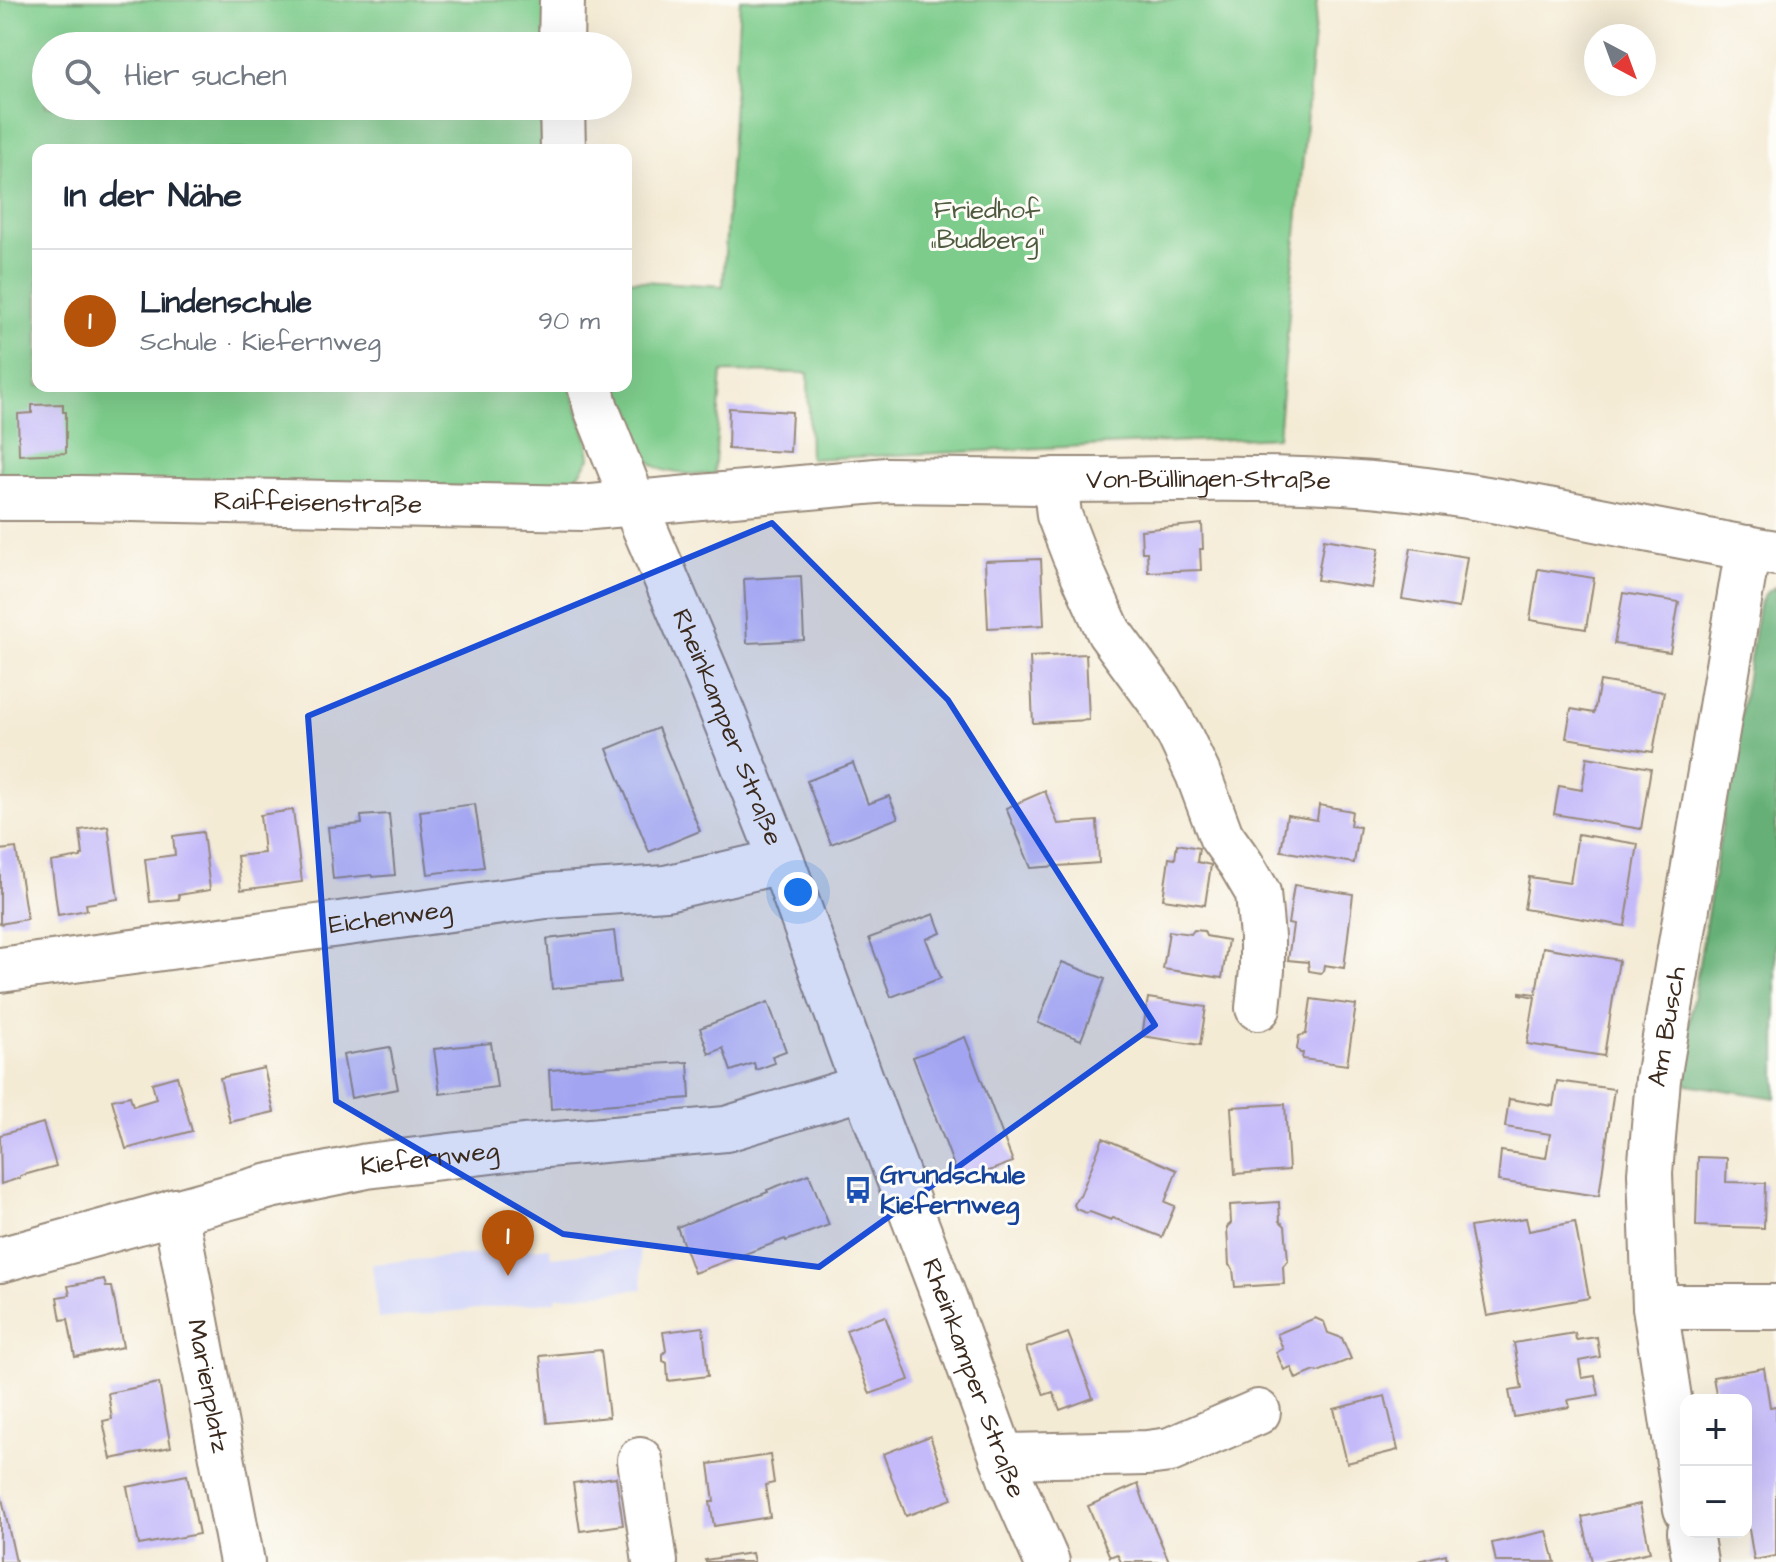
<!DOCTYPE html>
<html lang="de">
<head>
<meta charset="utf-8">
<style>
	:root { --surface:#fff; --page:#f6f6f7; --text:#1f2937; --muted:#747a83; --line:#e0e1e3; --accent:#b45309 }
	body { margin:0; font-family:"Architects Daughter",sans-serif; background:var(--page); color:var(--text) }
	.controls { position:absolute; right:24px; bottom:24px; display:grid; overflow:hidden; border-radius:16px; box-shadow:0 8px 32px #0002 }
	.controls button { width:72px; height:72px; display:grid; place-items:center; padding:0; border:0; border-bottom:2px solid var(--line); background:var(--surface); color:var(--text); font:40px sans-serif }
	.compass { position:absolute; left:1584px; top:24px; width:72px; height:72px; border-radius:50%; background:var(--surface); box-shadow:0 8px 32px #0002; rotate:139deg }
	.you { position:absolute; left:798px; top:892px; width:28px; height:28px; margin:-20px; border:6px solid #fff; border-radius:50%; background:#1a73e8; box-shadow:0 0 0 12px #1a73e833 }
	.badge { display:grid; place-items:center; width:52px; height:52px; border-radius:50%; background:var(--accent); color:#fff; font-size:26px; font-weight:700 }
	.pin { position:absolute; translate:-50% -66px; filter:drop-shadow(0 2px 4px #0008) }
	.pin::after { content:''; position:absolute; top:42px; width:28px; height:24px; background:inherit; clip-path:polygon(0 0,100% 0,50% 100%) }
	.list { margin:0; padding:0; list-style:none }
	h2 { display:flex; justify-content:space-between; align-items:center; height:104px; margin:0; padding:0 32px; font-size:34px }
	h2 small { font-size:26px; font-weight:400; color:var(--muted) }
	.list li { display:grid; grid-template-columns:52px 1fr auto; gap:24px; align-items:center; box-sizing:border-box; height:144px; padding:0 32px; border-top:2px solid var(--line) }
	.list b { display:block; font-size:30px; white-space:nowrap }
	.list p { margin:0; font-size:26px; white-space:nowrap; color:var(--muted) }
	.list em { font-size:26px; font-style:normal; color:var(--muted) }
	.icon { flex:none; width:44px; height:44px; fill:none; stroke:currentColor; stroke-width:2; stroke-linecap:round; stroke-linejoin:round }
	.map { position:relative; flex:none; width:1776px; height:1562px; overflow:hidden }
	.search { position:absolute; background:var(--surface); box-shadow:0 8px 32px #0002; left:32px; top:32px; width:600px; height:88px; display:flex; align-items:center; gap:20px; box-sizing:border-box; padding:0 28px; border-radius:44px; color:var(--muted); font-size:30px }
	.panel { position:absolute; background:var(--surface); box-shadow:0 8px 32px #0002; left:32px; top:144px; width:600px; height:248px; border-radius:16px }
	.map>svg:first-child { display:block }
</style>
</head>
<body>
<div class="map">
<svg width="1776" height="1562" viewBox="0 0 1776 1562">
	<rect width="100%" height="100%" fill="#fdfcf7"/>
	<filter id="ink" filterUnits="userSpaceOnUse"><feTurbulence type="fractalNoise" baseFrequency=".0125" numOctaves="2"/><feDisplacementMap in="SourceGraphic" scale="16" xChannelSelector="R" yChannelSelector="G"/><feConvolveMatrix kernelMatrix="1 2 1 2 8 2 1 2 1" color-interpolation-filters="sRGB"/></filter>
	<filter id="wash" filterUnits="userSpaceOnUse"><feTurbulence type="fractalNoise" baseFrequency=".006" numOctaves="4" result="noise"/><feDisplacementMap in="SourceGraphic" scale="32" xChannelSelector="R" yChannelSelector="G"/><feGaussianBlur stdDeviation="1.8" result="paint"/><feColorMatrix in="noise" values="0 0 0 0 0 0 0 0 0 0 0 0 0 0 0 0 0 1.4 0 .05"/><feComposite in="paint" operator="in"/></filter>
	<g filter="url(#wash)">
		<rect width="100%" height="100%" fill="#f4ebd5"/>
		<!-- built -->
		<path fill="#d5d8f9" d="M 550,1247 L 551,1257 L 639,1248 L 643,1289 L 556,1297 L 556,1301 L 378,1319 L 372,1264 Z"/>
		<!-- green -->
		<path fill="#7dcc8b" stroke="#5c7b54" stroke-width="2" d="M 0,0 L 545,0 L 546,46 L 46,46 L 46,106 L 545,106 L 544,150 L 38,150 L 38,386 L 570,386 L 588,442 L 590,458 L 570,488 L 0,484 Z
			M 740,0 L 1317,0 L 1278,437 L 810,459 L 808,373 L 722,372 L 714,475 C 698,474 670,475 657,467 C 636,455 616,408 605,386 L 626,386 L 626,280 L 723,286 Z"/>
		<!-- forest -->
		<path fill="#66b077" stroke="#506d4a" stroke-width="2" d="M 1776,586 L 1776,1098 L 1679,1083 L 1759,605 L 1765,594 Z"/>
		<g id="blocks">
			<!-- building -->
			<path fill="#c4baf9" d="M 63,404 L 63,412 L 66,412 L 66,453 L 19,455 L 18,414 L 32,413 L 32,405 Z
				M 729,408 L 792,412 L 790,452 L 728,449 Z
				M 1202,524 L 1203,549 L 1200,549 L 1201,570 L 1148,572 L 1147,552 L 1142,552 L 1141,530 Z
				M 1324,539 L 1379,548 L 1372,588 L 1317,580 Z
				M 1411,548 L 1467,557 L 1459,608 L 1402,599 Z
				M 1041,559 L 1044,625 L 988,628 L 985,561 Z
				M 1538,569 L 1594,578 L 1586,629 L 1530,620 Z
				M 801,576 L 804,640 L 747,643 L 744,579 Z
				M 1623,593 L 1679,602 L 1670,652 L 1614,644 Z
				M 1086,654 L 1089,720 L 1033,723 L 1030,657 Z
				M 1600,681 L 1664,692 L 1653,752 L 1566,738 L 1571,709 L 1594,713 Z
				M 658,728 L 700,831 L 649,852 L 607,749 Z
				M 1587,757 L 1651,768 L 1641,829 L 1554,814 L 1559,786 L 1582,790 Z
				M 853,763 L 868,804 L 889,796 L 898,818 L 831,844 L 807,781 Z
				M 1045,791 L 1058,824 L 1097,821 L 1099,863 L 1031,868 L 1006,808 Z
				M 475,804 L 484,867 L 428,874 L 420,811 Z
				M 1319,805 L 1352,811 L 1350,826 L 1360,827 L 1354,863 L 1281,851 L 1287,815 L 1317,820 Z
				M 293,810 L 302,882 L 241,890 L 237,856 L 264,853 L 260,815 Z
				M 389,814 L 395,875 L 372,877 L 372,875 L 333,879 L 328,827 L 362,824 L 361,816 Z
				M 108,826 L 118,899 L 86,904 L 87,910 L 58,915 L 51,862 L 81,857 L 81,855 L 83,855 L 80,830 Z
				M 203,832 L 210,890 L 178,895 L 179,899 L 150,902 L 145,859 L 175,855 L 173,836 Z
				M 1578,834 L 1638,844 L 1625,926 L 1524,909 L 1529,877 L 1570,883 Z
				M 1177,844 L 1199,848 L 1197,862 L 1211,865 L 1205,905 L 1163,899 L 1169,858 L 1175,859 Z
				M 16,848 L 27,919 L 0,924 L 0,850 Z
				M 1294,885 L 1353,894 L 1344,968 L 1324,965 L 1323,971 L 1321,973 L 1309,971 L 1308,962 L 1288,960 L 1293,925 L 1288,924 Z
				M 934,914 L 941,933 L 926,939 L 941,978 L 891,997 L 869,938 Z
				M 1194,930 L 1204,931 L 1206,936 L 1228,940 L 1222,978 L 1163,969 L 1169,931 L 1191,934 Z
				M 614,931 L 620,982 L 552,989 L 547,939 Z
				M 1543,947 L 1619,960 L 1604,1056 L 1527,1044 L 1535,997 L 1520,994 L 1520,992 L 1536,994 Z
				M 1062,962 L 1105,979 L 1081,1040 L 1038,1023 Z
				M 1148,998 L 1206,1007 L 1200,1045 L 1142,1036 Z
				M 1311,999 L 1356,1005 L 1347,1065 L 1302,1059 L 1303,1053 L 1300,1053 L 1297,1049 L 1299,1036 L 1306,1034 Z
				M 768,1002 L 786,1051 L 772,1056 L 775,1063 L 756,1070 L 754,1063 L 731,1071 L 723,1048 L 709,1054 L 700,1028 Z
				M 965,1037 L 1013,1162 L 960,1182 L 913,1057 Z
				M 491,1043 L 497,1087 L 440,1094 L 434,1049 Z
				M 390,1047 L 398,1089 L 351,1098 L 343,1055 Z
				M 688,1062 L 690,1098 L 551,1109 L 549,1070 Z
				M 264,1068 L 274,1112 L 230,1122 L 220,1078 Z
				M 177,1076 L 192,1131 L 126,1149 L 112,1100 L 130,1096 L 133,1106 L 156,1099 L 152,1083 Z
				M 1557,1081 L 1614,1089 L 1599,1196 L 1498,1181 L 1501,1151 L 1546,1158 L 1550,1134 L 1505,1127 L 1509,1099 L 1553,1106 Z
				M 1285,1104 L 1289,1170 L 1235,1174 L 1231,1107 Z
				M 43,1123 L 56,1166 L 20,1176 L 20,1178 L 1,1184 L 0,1135 Z
				M 1103,1138 L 1177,1170 L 1165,1202 L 1175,1206 L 1162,1237 L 1113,1218 L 1111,1220 L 1090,1212 L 1086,1213 L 1076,1209 L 1074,1205 L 1077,1198 L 1080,1196 Z
				M 1698,1157 L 1727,1158 L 1726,1182 L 1765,1183 L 1764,1228 L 1696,1226 Z
				M 809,1174 L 829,1225 L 786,1241 L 785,1239 L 694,1273 L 677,1227 L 768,1192 L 767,1190 Z
				M 1279,1202 L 1280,1221 L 1285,1226 L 1288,1260 L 1283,1266 L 1284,1284 L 1235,1287 L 1233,1269 L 1229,1265 L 1227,1227 L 1231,1223 L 1230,1205 Z
				M 1526,1218 L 1529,1231 L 1575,1222 L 1589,1298 L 1487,1316 L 1470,1227 Z
				M 104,1279 L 106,1287 L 112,1287 L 123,1347 L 75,1357 L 68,1319 L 61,1320 L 57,1297 L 70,1295 L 68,1286 Z
				M 885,1316 L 909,1380 L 870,1394 L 846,1330 Z
				M 1315,1318 L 1324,1322 L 1328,1333 L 1342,1338 L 1351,1359 L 1318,1372 L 1315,1371 L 1296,1379 L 1291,1367 L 1284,1370 L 1276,1352 L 1283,1349 L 1277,1334 Z
				M 703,1327 L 708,1376 L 668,1381 L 667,1363 L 663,1361 L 663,1354 L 666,1351 L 663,1332 Z
				M 1068,1333 L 1093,1398 L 1060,1410 L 1053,1392 L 1044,1395 L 1026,1348 Z
				M 1575,1333 L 1576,1340 L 1597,1337 L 1600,1357 L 1579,1361 L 1582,1378 L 1595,1376 L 1599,1395 L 1568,1400 L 1570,1407 L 1514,1417 L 1509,1391 L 1522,1389 L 1514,1343 Z
				M 601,1350 L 609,1417 L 547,1423 L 540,1356 Z
				M 1764,1368 L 1770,1407 L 1776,1406 L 1776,1556 L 1754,1560 L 1746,1511 L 1746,1400 L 1717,1400 L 1713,1377 Z
				M 159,1383 L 171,1447 L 111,1459 L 103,1421 L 112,1419 L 108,1393 Z
				M 1385,1396 L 1398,1450 L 1347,1463 L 1334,1409 Z
				M 930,1436 L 952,1499 L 906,1516 L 883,1454 Z
				M 770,1455 L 774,1483 L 765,1485 L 770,1517 L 714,1526 L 710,1502 L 714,1502 L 709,1464 Z
				M 187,1475 L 199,1534 L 139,1545 L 127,1487 Z
				M 616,1477 L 623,1525 L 580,1531 L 573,1483 Z
				M 1138,1484 L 1146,1508 L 1169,1561 L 1167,1562 L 1121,1562 L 1117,1554 L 1110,1557 L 1088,1506 Z
				M 0,1494 L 1,1494 L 16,1562 L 0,1562 Z
				M 1640,1504 L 1650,1552 L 1603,1562 L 1592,1562 L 1582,1517 Z
				M 1547,1531 L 1555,1562 L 1496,1562 L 1492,1543 Z
				M 752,1553 L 754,1562 L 706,1562 L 705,1560 Z
				M 1446,1554 L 1447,1562 L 1418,1562 L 1418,1561 Z"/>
		</g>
	</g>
	<g filter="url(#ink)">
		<use href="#blocks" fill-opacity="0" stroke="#988a7a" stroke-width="2"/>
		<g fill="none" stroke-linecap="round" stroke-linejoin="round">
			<!-- minor casing -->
			<g stroke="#988a7a" stroke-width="48">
				<g id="minor">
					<path d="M 561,46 L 562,0"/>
					<path d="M 562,106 L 563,150"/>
					<path id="s1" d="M 590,386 L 596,408 L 634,503 L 711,684 L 782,861 L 864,1087 L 947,1305 L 1010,1478 L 1047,1562"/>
					<path d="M 1055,480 L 1059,515 L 1074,554 L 1109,632 L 1159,700 L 1180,736 L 1198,774 L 1221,836 L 1241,864 L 1258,893 L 1262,937 L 1262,970 L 1258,1008"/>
					<path id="s2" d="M 0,498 L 80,498 L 581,508 L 887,480 L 1039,482 L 1055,480 C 1164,480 1274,475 1382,485 C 1515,498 1644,532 1776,553"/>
					<path id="s3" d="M 0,970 L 546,896 L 666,888 L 782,861"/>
					<path id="s4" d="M 175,1211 L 242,1562"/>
					<path id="s5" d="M 0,1260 L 270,1186 L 367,1166 L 524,1147 L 726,1129 L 864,1087"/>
					<path d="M 1655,1307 L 1776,1307"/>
					<path d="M 1002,1456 L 1147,1453 L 1170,1450 L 1258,1412"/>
					<path d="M 640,1460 L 655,1562"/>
					<path id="s6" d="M 1686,1509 L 1655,1307 L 1650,1173 L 1658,1079 L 1748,548"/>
					<path d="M 1690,1532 L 1695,1562"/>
				</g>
			</g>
			<!-- minor -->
			<use href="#minor" stroke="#fff" stroke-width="44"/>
		</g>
	</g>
	<!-- marked area -->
	<path fill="#1d4ed8" fill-opacity="0.2" stroke="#1d4ed8" stroke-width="6" stroke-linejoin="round" d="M 772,523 L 948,700 L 1155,1025 L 819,1267 L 563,1234 L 336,1101 L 308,716 Z"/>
	<!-- icons -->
	<defs>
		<g id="bus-bare" transform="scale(2.16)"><path d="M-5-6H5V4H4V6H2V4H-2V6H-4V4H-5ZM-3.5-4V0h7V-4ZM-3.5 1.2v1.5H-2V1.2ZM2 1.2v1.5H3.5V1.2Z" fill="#1a4fb4" stroke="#fdfcf7" stroke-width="2.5" paint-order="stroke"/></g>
	</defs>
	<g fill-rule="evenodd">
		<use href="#bus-bare" x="858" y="1190"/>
	</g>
	<g text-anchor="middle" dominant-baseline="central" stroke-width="6" stroke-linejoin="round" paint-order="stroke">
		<!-- park labels -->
		<g font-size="26" fill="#4f5b3f" stroke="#fdfcf7">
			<text x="987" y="210">Friedhof<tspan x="987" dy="30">„Budberg“</tspan></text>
		</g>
		<!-- street labels -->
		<g font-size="26" fill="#3b2a1e" stroke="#fdfcf7">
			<text stroke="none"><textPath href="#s2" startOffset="1210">Von-Büllingen-Straße</textPath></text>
			<text stroke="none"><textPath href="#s2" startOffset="318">Raiffeisenstraße</textPath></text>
			<text stroke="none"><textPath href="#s1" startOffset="368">Rheinkamper Straße</textPath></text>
			<text stroke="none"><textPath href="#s3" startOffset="394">Eichenweg</textPath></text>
			<text stroke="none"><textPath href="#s6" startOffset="486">Am Busch</textPath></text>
			<text stroke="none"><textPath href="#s5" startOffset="442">Kiefernweg</textPath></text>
			<text stroke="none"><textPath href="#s1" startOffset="1064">Rheinkamper Straße</textPath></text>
			<text stroke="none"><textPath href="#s4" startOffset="178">Marienplatz</textPath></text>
		</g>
		<!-- transit labels -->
		<g font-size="26" font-weight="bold" fill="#164399" stroke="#fdfcf7" text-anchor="start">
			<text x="880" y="1175">Grundschule<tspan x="880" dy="30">Kiefernweg</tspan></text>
		</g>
	</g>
</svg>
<div class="controls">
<button>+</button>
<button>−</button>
</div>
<svg class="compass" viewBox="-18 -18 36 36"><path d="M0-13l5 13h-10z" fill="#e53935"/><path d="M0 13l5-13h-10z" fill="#747a83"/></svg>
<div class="you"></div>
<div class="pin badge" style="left:508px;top:1276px">1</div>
<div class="search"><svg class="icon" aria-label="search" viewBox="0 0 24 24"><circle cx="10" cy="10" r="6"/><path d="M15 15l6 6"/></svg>Hier suchen</div>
<section class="panel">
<h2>In der Nähe<small></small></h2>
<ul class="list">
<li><span class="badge">1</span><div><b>Lindenschule</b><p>Schule · Kiefernweg</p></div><em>90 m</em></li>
</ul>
</section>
</div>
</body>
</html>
